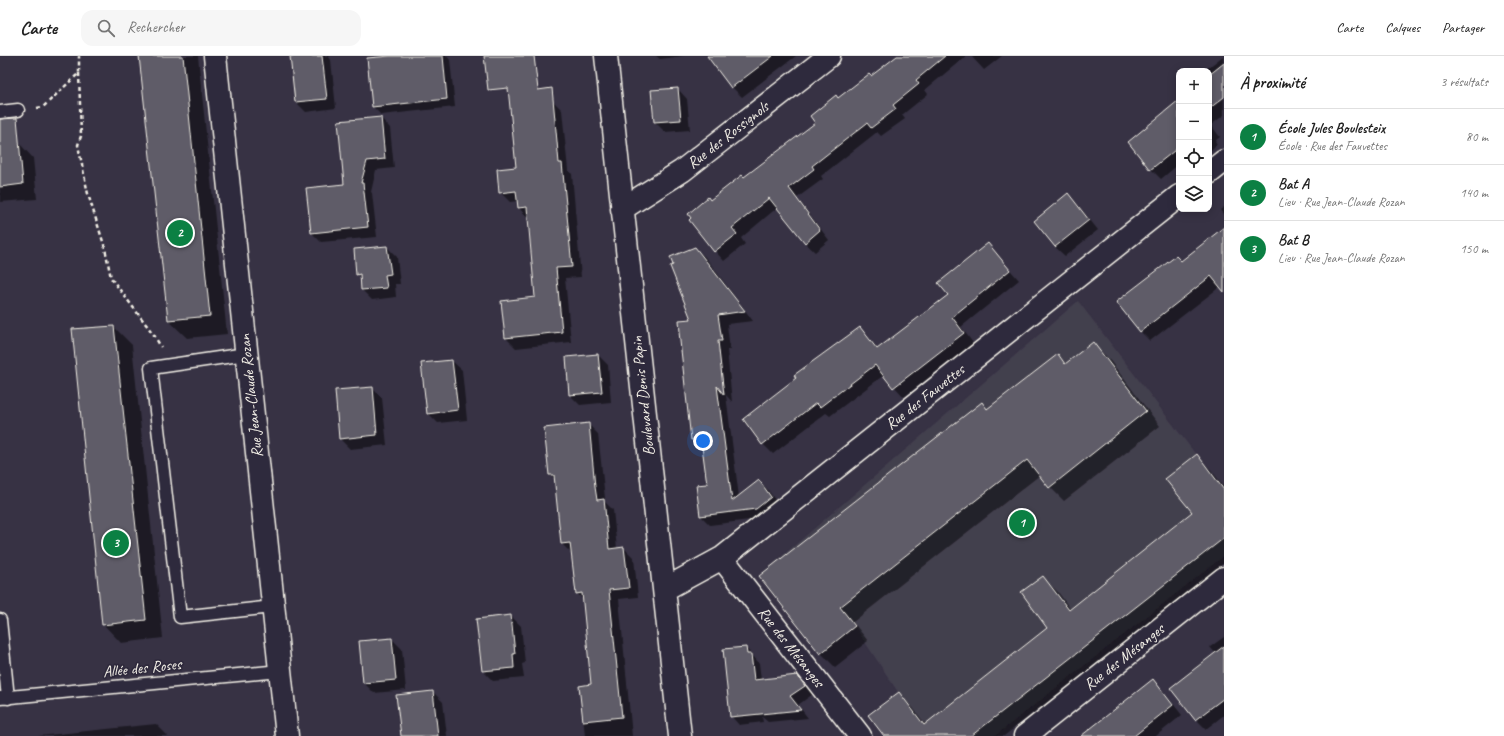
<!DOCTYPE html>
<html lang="fr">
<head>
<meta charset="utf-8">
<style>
	:root { --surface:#fff; --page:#f6f6f6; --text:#222; --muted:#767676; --line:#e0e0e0; --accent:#0b8043 }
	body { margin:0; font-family:Caveat,sans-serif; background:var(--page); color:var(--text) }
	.controls { position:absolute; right:12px; top:12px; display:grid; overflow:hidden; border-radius:8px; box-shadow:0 2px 10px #0003 }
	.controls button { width:36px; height:36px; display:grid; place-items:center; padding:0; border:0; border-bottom:1px solid var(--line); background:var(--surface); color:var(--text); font:20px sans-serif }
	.you { position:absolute; left:703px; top:385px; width:14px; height:14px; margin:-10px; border:3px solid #fff; border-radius:50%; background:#1a73e8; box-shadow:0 0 0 6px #1a73e833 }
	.badge { display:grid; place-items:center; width:26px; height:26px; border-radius:50%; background:var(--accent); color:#fff; font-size:13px; font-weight:700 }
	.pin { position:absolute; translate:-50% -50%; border:2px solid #fff; box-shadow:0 1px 4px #0006 }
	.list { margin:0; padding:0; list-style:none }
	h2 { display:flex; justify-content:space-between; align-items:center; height:52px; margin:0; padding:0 16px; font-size:17px }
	h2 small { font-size:13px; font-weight:400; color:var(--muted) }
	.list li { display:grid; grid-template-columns:26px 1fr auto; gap:12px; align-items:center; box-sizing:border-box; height:56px; padding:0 16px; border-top:1px solid var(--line) }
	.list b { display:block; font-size:15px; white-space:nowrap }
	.list p { margin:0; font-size:13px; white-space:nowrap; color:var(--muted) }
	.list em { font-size:13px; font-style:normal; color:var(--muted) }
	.icon { flex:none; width:22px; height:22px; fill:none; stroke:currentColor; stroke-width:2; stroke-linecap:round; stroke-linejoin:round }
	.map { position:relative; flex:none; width:1224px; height:680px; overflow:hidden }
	header { display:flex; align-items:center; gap:24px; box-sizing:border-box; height:56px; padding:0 20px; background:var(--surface); border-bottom:1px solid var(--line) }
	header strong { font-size:19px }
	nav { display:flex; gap:22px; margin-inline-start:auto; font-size:14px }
	.search { width:280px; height:36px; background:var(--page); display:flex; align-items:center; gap:10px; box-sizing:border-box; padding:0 14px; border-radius:12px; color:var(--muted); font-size:15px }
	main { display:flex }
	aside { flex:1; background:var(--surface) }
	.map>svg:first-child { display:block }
</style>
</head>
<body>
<header>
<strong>Carte</strong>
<div class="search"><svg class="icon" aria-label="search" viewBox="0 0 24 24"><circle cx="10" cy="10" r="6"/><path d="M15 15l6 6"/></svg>Rechercher</div>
<nav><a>Carte</a><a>Calques</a><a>Partager</a></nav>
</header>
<main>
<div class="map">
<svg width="1224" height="680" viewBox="0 0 1224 680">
	<rect width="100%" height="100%" fill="#373244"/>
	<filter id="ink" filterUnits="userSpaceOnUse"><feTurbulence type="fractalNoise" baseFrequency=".025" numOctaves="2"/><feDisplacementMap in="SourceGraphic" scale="8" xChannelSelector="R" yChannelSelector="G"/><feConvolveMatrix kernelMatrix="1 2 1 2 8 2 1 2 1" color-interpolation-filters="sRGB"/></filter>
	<g filter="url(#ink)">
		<!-- built -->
		<path fill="#433f4e" d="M 1078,245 L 1224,435 L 1224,500 L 995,680 L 885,680 L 868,659 L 898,636 L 855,571 L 823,595 L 759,520 Z"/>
		<!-- shadow -->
		<path fill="#0007" d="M 140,0 L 198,0 L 227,278 L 187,282 L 168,264 Z
			M 291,0 L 328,0 L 331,4 L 336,52 L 306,56 L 296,46 Z
			M 399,0 L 447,0 L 450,4 L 455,51 L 381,59 L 373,51 Z
			M 656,0 L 684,0 L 660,3 Z
			M 719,0 L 796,0 L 742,41 L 732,31 Z
			M 899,0 L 966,0 L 925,34 L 928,38 L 902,59 L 905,63 L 881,80 L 877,76 L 821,120 L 823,123 L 797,142 L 829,184 L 815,196 L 805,187 L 778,151 L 741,182 L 745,188 L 724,205 L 715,195 L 711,145 L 744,122 L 816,67 L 838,43 L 871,22 Z
			M 971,0 L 1002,0 L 984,14 Z
			M 1223,0 L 1224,59 L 1211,69 L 1220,81 L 1215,85 L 1217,88 L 1209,96 L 1209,15 L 1204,15 Z
			M 678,33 L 687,43 L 690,74 L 665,76 L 655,66 L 653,35 Z
			M 552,44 L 562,54 L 568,114 L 572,118 L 581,221 L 565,222 L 571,286 L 516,292 L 506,282 L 536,242 L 528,162 L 519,152 L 518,145 L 510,146 L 500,136 L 517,112 Z
			M 1179,50 L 1179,108 L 1161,123 L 1151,113 L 1130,86 Z
			M 381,62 L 390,72 L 394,112 L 376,114 L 371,136 L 372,137 L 377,181 L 321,186 L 312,177 L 345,129 Z
			M 19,87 L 33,102 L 37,143 L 0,146 L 0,89 Z
			M 1068,139 L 1078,149 L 1098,174 L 1065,200 L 1055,191 Z
			M 1224,151 L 1224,159 L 1220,154 Z
			M 1224,172 L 1224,232 L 1221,230 L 1150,285 L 1140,275 L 1181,206 Z
			M 988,189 L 1019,224 L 961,271 L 973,287 L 904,341 L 884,319 L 830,360 L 826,357 L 773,398 L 763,388 L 744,364 L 860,272 L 879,294 L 949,239 Z
			M 387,191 L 397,201 L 400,228 L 395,228 L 396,241 L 372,244 L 362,234 L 361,222 L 357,218 Z
			M 695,192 L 705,201 L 753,265 L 727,268 L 730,294 L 727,294 L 732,346 L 726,339 L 739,441 L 759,425 L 768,434 L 780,451 L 765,462 L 710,469 L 701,460 L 708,428 L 704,392 L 701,393 L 692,383 L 692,263 Z
			M 114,271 L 132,289 L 163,582 L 121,587 L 103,568 Z
			M 1093,288 L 1108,302 L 1160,370 L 1064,445 L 1050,431 L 1040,419 L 853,566 L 868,585 L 835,611 L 821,597 L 761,521 L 982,347 L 988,354 L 1058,300 L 1067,309 Z
			M 598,299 L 608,309 L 611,346 L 580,349 L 570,339 Z
			M 452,305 L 462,314 L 467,364 L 438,367 L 428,357 Z
			M 372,332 L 382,342 L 387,389 L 350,393 L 340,383 Z
			M 588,368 L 598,378 L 605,442 L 605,446 L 613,454 L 617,493 L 624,492 L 634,502 L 638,541 L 619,543 L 632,680 L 585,680 L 580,630 L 592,629 L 584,545 L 577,537 L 572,498 L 562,488 L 556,424 L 550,419 Z
			M 1197,400 L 1211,414 L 1224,431 L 1224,507 L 1004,680 L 886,680 L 898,637 L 913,652 L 926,669 L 1048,572 L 1043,522 L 1058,536 L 1071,554 L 1193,456 Z
			M 511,560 L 521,570 L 525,607 L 522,608 L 524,622 L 493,625 L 483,615 Z
			M 1224,581 L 1224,659 L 1206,673 L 1196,663 L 1171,632 L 1216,598 L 1210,591 Z
			M 392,583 L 402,593 L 406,634 L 374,637 L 364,627 Z
			M 746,592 L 759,607 L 761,624 L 797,620 L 813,638 L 798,649 L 808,662 L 768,666 L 762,661 L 763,666 L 739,669 L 731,660 L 727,630 L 726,628 L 724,594 Z
			M 1153,625 L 1163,635 L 1182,659 L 1156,680 L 1082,680 Z
			M 433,636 L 443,646 L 447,680 L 402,680 Z
			M 156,668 L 168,680 L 38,680 Z"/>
		<!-- building -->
		<path fill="#5f5c67" stroke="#f4f1e8" d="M 139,0 L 183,0 L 210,260 L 168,264 Z
			M 290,0 L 322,0 L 327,43 L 295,46 Z
			M 390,0 L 443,0 L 447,43 L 372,51 L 367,2 Z
			M 484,0 L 534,0 L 538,34 L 552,32 L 559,107 L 562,107 L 572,211 L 556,212 L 562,276 L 505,282 L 501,245 L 535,241 L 527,151 L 518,152 L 516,135 L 499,137 L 497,113 L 516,111 L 508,32 L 488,34 Z
			M 707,0 L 773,0 L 731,32 Z
			M 897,0 L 945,0 L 916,24 L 919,28 L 893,49 L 896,53 L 871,72 L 867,67 L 812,110 L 814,113 L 789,132 L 820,174 L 805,187 L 769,142 L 732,172 L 737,178 L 714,196 L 689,164 L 691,162 L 688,158 L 708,141 L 710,144 L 742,119 L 744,121 L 815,67 L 810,60 L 836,39 L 838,42 L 869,18 L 871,20 Z
			M 1224,7 L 1224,41 L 1209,53 L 1209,19 Z
			M 678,32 L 681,64 L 654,66 L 651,34 Z
			M 1179,44 L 1179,91 L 1150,114 L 1128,86 Z
			M 381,61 L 385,103 L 367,105 L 361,127 L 363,127 L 368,171 L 311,177 L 306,132 L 344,128 L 338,65 Z
			M 17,62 L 23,128 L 0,131 L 0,63 Z
			M 1068,137 L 1089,164 L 1055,191 L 1034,165 Z
			M 1224,171 L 1224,236 L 1211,220 L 1140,276 L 1116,246 L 1176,200 L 1181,205 Z
			M 988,187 L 1010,214 L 952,261 L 964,277 L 893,332 L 875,309 L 820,351 L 816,347 L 762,389 L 743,363 L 796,322 L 794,319 L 860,271 L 877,293 L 948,239 L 938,227 Z
			M 387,190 L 391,218 L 385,219 L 387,232 L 361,234 L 360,218 L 356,219 L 354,193 Z
			M 695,191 L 745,255 L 718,259 L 722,285 L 718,285 L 724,339 L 717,330 L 732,445 L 759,424 L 771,441 L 756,453 L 700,460 L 696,429 L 707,428 L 701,383 L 691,384 L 679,276 L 680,276 L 679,264 L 691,263 L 670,210 L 673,209 L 670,201 Z
			M 114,270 L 146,564 L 102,569 L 72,273 Z
			M 1093,286 L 1146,355 L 1049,432 L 1027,404 L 840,551 L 855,570 L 820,598 L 759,520 L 982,346 L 987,353 L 1058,298 L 1065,308 Z
			M 598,298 L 602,336 L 569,339 L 566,301 Z
			M 452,304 L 458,354 L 427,358 L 421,307 Z
			M 373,331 L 377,379 L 339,383 L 335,334 Z
			M 589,367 L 595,431 L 597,444 L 604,443 L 609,493 L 624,491 L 629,532 L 609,534 L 622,661 L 583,665 L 579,630 L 591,628 L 582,537 L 576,538 L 570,487 L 561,488 L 554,419 L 549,419 L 544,372 Z
			M 1197,398 L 1224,434 L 1224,482 L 971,680 L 884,680 L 868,659 L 899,636 L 924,669 L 1047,572 L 1021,536 L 1043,520 L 1069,554 L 1192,456 L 1165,423 Z
			M 511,559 L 515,598 L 513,598 L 514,612 L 482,615 L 476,563 Z
			M 392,582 L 396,624 L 363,627 L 359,585 Z
			M 1224,590 L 1224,642 L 1195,664 L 1170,632 Z
			M 746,591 L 747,598 L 751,598 L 754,624 L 797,619 L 805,630 L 790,640 L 801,654 L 730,661 L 723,593 Z
			M 1153,623 L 1173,649 L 1134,680 L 1081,680 Z
			M 433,635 L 438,680 L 401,680 L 396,639 Z"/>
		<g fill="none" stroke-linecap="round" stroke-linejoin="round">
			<!-- service casing -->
			<g stroke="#f4f1e8" stroke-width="15">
				<path id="service" d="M 0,56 L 18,54
					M 246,298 L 151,312 L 180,561 L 273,551
					M 0,564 L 8,642
					M 0,642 L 280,615"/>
			</g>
			<!-- minor casing -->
			<g stroke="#f4f1e8" stroke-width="25">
				<path id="minor" d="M 215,0 L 287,680
					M 606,0 L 680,680
					M 1209,117 L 1224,105
					M 622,153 L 682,115 L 829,0
					M 722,502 L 860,680
					M 665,533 L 722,502 L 1179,140
					M 1025,680 L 1224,522"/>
			</g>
			<!-- path -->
			<path stroke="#f4f1e8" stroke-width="2.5" stroke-dasharray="4 3" stroke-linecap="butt" d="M 79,17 L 81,80 L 78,89 L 88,138 L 105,192 L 111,222 L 154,279 L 161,291
				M 37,52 L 43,51 L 79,17 L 79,0"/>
			<!-- service -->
			<use href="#service" stroke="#2f2a3d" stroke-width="12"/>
			<!-- minor -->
			<use href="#minor" stroke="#2f2a3d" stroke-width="22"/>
		</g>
	</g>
	<g text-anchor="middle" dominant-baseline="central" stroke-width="3.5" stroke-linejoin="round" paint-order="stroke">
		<!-- street labels -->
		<g font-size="16" fill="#f4f1e8" stroke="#2f2a3d">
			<text transform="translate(728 79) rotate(-38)">Rue des Rossignols</text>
			<text transform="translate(251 340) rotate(-96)">Rue Jean-Claude Rozan</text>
			<text transform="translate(643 340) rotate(-96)">Boulevard Denis Papin</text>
			<text transform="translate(925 341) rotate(-38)">Rue des Fauvettes</text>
			<text transform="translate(791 591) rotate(52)">Rue des Mésanges</text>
			<text transform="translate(1124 601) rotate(-38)">Rue des Mésanges</text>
			<text transform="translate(142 612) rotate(-6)">Allée des Roses</text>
		</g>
	</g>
</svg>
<div class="controls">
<button>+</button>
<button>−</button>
<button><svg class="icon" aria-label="locate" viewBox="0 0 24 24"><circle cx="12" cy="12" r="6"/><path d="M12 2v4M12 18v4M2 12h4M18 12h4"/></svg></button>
<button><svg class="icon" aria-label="layers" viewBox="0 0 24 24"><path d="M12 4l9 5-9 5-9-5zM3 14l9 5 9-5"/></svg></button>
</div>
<div class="you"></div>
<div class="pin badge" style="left:1022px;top:467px">1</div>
<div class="pin badge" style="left:180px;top:177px">2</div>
<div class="pin badge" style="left:116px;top:487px">3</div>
</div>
<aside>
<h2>À proximité<small>3 résultats</small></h2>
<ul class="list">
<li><span class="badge">1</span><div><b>École Jules Boulesteix</b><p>École · Rue des Fauvettes</p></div><em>80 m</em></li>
<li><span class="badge">2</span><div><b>Bat A</b><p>Lieu · Rue Jean-Claude Rozan</p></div><em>140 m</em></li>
<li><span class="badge">3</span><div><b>Bat B</b><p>Lieu · Rue Jean-Claude Rozan</p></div><em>150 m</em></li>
</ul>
</aside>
</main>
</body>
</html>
